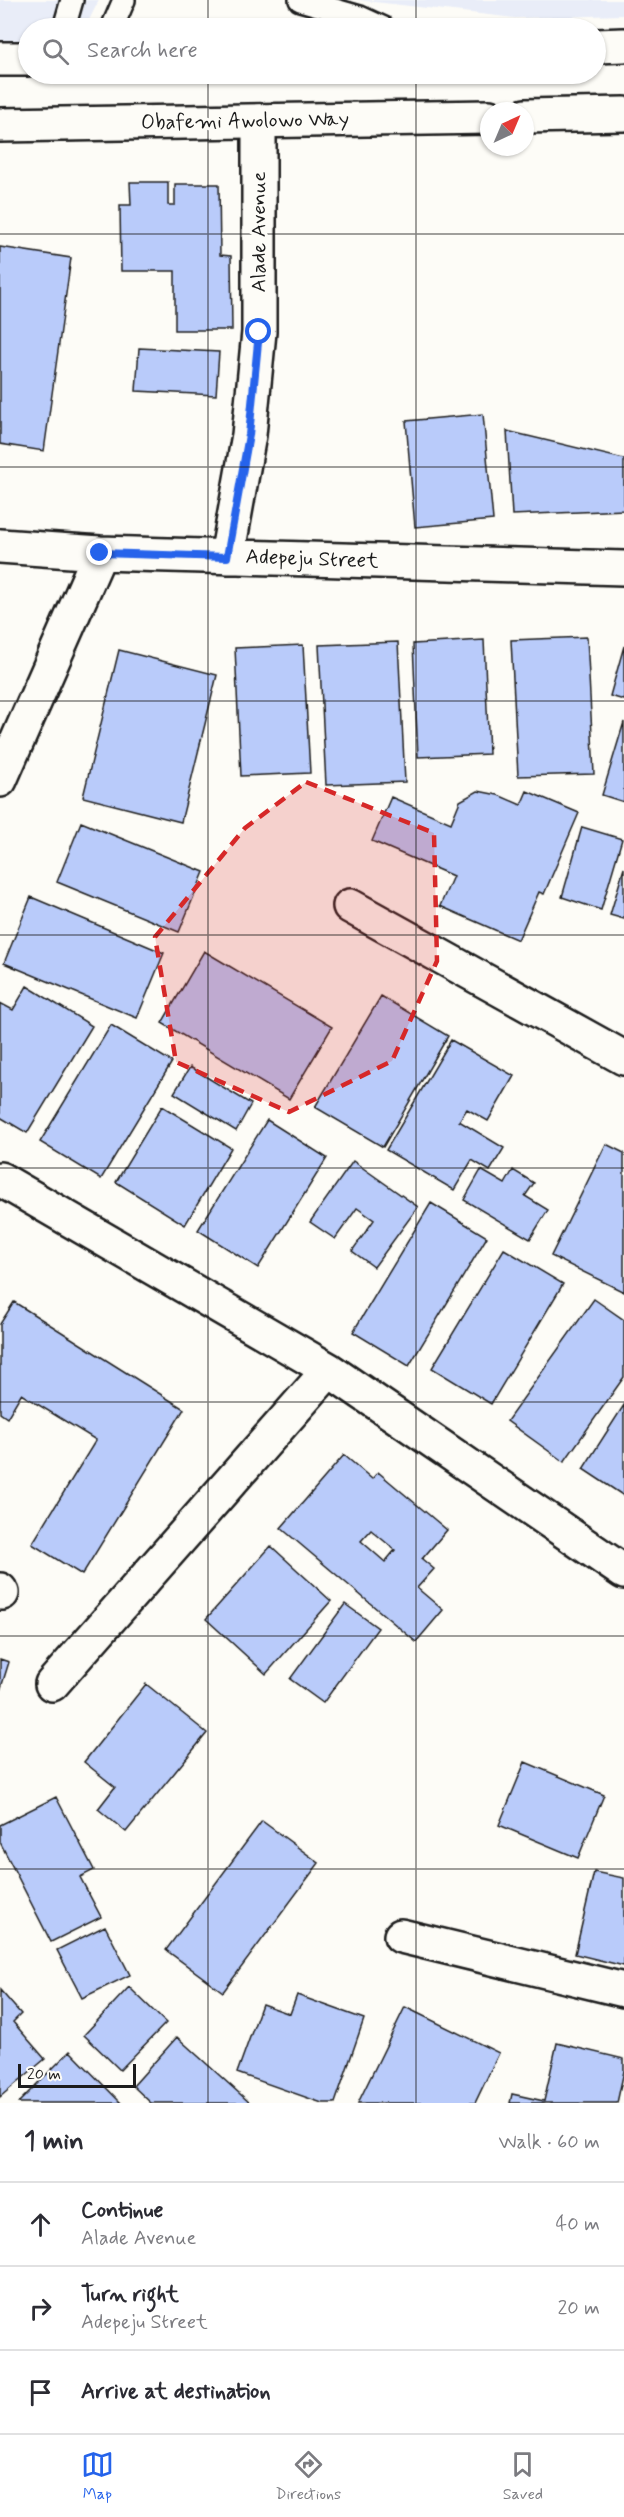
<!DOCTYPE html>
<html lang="en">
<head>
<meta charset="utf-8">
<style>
	:root { --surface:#fff; --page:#f7f7f7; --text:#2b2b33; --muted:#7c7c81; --line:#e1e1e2; --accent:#2563eb }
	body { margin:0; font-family:Mynerve,sans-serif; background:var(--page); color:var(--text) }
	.compass { position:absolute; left:480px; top:102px; width:54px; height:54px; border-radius:50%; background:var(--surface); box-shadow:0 2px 4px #0004; rotate:44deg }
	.scale { position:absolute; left:18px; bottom:15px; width:118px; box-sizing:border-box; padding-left:6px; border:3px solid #1c1c1c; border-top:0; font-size:16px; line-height:21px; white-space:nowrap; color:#1c1c1c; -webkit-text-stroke:4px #fdfcf7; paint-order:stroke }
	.stop { position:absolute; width:18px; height:18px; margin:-14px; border:4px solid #2563eb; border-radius:50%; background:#fff }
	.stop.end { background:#2563eb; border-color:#fff; box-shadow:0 2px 6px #0008 }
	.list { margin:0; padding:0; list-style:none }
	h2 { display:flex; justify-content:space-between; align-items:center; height:78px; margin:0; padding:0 24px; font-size:26px }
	h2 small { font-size:20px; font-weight:400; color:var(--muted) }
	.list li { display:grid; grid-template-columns:39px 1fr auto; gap:18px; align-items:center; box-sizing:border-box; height:84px; padding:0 24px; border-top:2px solid var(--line) }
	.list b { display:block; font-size:22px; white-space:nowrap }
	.list p { margin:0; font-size:20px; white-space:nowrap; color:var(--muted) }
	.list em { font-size:20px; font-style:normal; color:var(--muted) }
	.icon { flex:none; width:33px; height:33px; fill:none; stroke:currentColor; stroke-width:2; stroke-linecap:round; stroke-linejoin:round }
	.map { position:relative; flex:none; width:624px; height:2103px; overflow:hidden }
	.search { position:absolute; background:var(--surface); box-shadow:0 2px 4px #0004; left:18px; right:18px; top:18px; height:66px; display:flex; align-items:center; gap:15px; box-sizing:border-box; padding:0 21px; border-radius:33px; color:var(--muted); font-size:22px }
	.sheet { height:330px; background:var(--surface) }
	nav { display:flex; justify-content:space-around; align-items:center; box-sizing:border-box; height:84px; border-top:2px solid var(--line); background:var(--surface); font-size:16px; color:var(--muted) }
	nav a { display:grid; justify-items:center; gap:3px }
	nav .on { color:var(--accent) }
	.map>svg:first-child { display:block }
</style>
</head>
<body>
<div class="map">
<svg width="624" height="2103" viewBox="0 0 624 2103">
	<rect width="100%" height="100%" fill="#fdfcf7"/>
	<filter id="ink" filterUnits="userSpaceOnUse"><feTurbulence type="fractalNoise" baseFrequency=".0167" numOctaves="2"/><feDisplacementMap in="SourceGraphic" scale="12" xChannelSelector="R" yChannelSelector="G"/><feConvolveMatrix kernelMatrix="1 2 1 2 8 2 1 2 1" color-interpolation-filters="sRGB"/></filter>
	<g filter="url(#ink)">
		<!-- built -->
		<path fill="#e9edf8" d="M 0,0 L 99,0 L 85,28 L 28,28 L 28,44 L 0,44 Z
			M 357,0 L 624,0 L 624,15 L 515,18 Z"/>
		<!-- building -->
		<path fill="#b9cbfa" stroke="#1c1c1c" stroke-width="1.5" fill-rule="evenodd" d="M 130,182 L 168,182 L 168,205 L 175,205 L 175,184 L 219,184 L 220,255 L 231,256 L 232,330 L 175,330 L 175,271 L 121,271 L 120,205 L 131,205 Z
			M 0,247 L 71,258 L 44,451 L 0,444 Z
			M 139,348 L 219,352 L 216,395 L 136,391 Z
			M 483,414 L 493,520 L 415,527 L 406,421 Z
			M 507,431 L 624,459 L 624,510 L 512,515 Z
			M 587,637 L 594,774 L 518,776 L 511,640 Z
			M 484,640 L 489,754 L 418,757 L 413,644 Z
			M 398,642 L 405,782 L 326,785 L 319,645 Z
			M 303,645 L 310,773 L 241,776 L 235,648 Z
			M 624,646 L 624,700 L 610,696 Z
			M 119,650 L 217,675 L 181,822 L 83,797 Z
			M 624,722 L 624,802 L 602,795 Z
			M 478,791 L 498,795 L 521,805 L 527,791 L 579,813 L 544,894 L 539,892 L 518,940 L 440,906 L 453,876 L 372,841 L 391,797 L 451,823 L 460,801 Z
			M 81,822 L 204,872 L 179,932 L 57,882 Z
			M 582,827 L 622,839 L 601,910 L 562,897 Z
			M 624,868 L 624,919 L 610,915 Z
			M 31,897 L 164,953 L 137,1018 L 4,963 Z
			M 204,951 L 332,1027 L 289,1099 L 162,1023 Z
			M 27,986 L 92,1026 L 27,1133 L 0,1117 L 0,1003 L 13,1010 Z
			M 381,996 L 448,1036 L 383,1147 L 315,1107 Z
			M 111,1025 L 172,1062 L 101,1179 L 40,1142 Z
			M 451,1040 L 514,1076 L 488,1121 L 467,1109 L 459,1121 L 504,1148 L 490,1171 L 472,1160 L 454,1190 L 386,1150 Z
			M 190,1067 L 251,1104 L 236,1131 L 174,1093 Z
			M 162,1106 L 231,1148 L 185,1225 L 116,1182 Z
			M 267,1120 L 327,1158 L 258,1268 L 198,1230 Z
			M 606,1144 L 624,1153 L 624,1292 L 551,1256 Z
			M 353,1161 L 418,1207 L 374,1267 L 352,1251 L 374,1220 L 357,1208 L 335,1239 L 310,1222 Z
			M 481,1170 L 505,1184 L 513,1170 L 534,1183 L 525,1196 L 548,1210 L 530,1239 L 464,1200 Z
			M 431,1203 L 487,1237 L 409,1366 L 353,1332 Z
			M 504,1249 L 563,1284 L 491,1404 L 432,1368 Z
			M 594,1299 L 624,1320 L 624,1377 L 564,1462 L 507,1421 Z
			M 14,1302 L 184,1409 L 82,1575 L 32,1544 L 96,1440 L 21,1394 L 7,1418 L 0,1413 L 0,1324 Z
			M 624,1405 L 624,1496 L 583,1469 Z
			M 344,1455 L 372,1479 L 378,1472 L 447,1530 L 422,1559 L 434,1569 L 417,1588 L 443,1610 L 416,1642 L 281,1528 ZM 371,1530 L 395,1550 L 385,1562 L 361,1541 Z
			M 271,1546 L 331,1601 L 266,1674 L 206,1619 Z
			M 345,1604 L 378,1628 L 323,1703 L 290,1679 Z
			M 0,1659 L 9,1662 L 0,1691 Z
			M 146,1684 L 207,1733 L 126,1832 L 98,1809 L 115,1787 L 84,1762 Z
			M 525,1762 L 604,1795 L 578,1858 L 499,1825 Z
			M 56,1797 L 94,1870 L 80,1877 L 101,1917 L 51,1942 L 0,1842 L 0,1825 Z
			M 262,1821 L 319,1863 L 223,1992 L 166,1950 Z
			M 594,1872 L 624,1878 L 624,1966 L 575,1954 Z
			M 105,1926 L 130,1975 L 82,1998 L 57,1950 Z
			M 129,1987 L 166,2023 L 120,2070 L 84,2035 Z
			M 0,1990 L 21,2014 L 13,2022 L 45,2059 L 0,2097 Z
			M 297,1995 L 364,2019 L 335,2103 L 322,2103 L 237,2073 L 262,2004 L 290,2014 Z
			M 405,2007 L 499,2053 L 475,2103 L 358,2103 Z
			M 177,2037 L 250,2103 L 151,2103 L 133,2086 Z
			M 557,2043 L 624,2059 L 624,2071 L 617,2103 L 510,2103 L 512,2094 L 544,2101 Z
			M 70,2051 L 121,2103 L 18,2103 Z"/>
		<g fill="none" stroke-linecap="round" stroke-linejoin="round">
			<!-- service casing -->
			<g stroke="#1c1c1c" stroke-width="26">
				<path id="service" d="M 300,0 L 360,17 L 384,28
					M 64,28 L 72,0
					M 112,28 L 124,0"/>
			</g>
			<!-- minor casing -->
			<g stroke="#1c1c1c" stroke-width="38">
				<path id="minor" d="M 0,546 L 100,553 L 624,568
					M 227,557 L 249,435 L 259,332 L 259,121
					M 0,780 L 100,553
					M 350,906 L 624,1058
					M 0,1179 L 329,1370 L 624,1572
					M 0,1590 L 2,1593
					M 52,1684 L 329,1370
					M 401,1936 L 624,1990"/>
			</g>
			<!-- primary casing -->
			<g stroke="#1c1c1c" stroke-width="38">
				<path id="primary" d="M 596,46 L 624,45
					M 0,59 L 28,59
					M 525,116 L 624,114
					M 0,125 L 489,117"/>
			</g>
			<!-- service -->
			<use href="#service" stroke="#fdfcf7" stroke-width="21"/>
			<!-- minor -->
			<use href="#minor" stroke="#fdfcf7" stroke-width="33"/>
			<!-- primary -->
			<use href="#primary" stroke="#fdfcf7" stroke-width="33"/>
		</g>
	</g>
	<g fill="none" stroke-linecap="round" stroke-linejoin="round" filter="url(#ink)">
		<!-- route -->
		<path stroke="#2563eb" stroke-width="8" d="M 100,553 L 227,557 L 249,435 L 259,332"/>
	</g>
	<!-- marked area -->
	<path fill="#d62828" fill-opacity="0.2" stroke="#d62828" stroke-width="4.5" stroke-dasharray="12 8" stroke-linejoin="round" d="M 306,782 L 434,833 L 437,961 L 392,1061 L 289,1112 L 176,1062 L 155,937 L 245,828 Z"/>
	<!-- grid -->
	<path fill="none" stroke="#1c1c1c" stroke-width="1.5" stroke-opacity="0.55" d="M 208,0 L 208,28M 416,0 L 416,28M 208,74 L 208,2103M 416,74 L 416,2103M 0,234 L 624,234M 0,467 L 624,467M 0,701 L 624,701M 0,935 L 624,935M 0,1168 L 624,1168M 0,1402 L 624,1402M 0,1636 L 624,1636M 0,1869 L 624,1869"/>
	<g text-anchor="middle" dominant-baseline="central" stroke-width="6" stroke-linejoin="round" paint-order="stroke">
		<!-- street labels -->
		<g font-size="21" fill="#1c1c1c" stroke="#fdfcf7">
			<text transform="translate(245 121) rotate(-1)">Obafemi Awolowo Way</text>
			<text transform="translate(259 232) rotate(-90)">Alade Avenue</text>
			<text transform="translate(312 559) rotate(2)">Adepeju Street</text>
		</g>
	</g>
</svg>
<svg class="compass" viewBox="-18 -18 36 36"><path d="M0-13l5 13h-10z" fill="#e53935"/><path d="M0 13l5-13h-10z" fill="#7c7c81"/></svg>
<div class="scale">20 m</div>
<div class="stop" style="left:259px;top:332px"></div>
<div class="stop end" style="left:100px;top:553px"></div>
<div class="search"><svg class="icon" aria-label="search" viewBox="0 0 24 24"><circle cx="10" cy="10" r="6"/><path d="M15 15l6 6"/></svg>Search here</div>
</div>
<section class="sheet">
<h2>1 min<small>Walk · 60 m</small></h2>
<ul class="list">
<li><svg class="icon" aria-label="ahead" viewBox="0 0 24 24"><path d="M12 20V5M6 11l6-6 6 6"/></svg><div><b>Continue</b><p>Alade Avenue</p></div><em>40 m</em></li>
<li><svg class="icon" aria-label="right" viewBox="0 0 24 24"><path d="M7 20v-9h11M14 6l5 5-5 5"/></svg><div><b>Turn right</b><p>Adepeju Street</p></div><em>20 m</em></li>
<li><svg class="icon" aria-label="arrive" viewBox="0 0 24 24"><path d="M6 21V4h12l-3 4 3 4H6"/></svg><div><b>Arrive at destination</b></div></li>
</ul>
</section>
<nav>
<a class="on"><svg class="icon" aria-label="map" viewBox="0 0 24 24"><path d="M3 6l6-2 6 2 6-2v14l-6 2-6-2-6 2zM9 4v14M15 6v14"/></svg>Map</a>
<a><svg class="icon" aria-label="directions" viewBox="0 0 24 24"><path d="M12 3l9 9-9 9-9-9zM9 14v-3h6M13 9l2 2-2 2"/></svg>Directions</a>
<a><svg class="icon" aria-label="saved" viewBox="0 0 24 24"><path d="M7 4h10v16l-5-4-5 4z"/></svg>Saved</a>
</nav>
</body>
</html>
